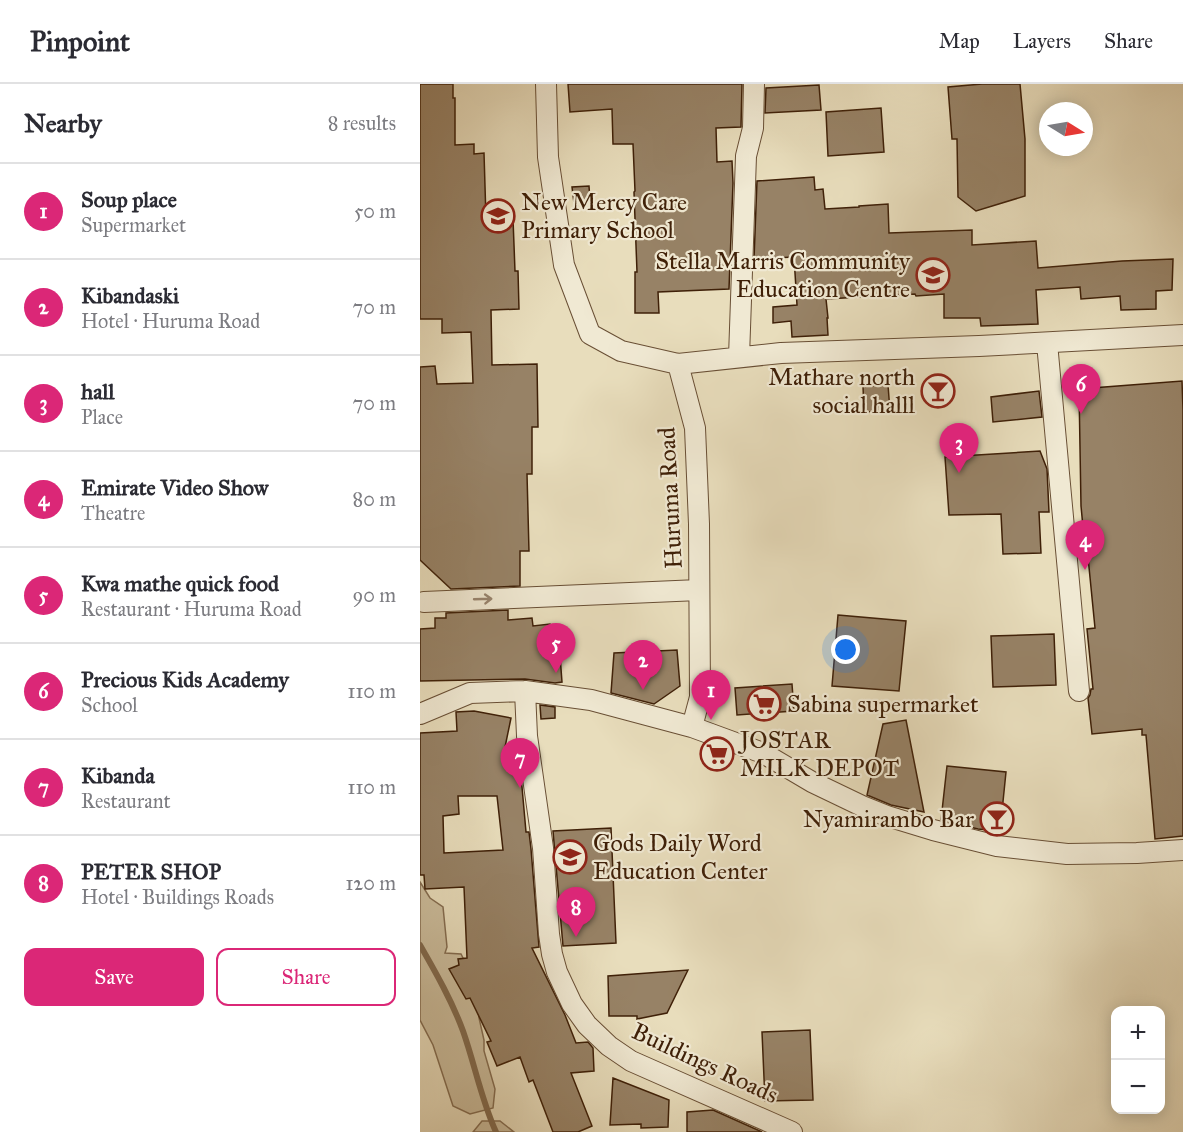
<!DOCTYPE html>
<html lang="en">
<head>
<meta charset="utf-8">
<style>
	:root { --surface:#fff; --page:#f7f7f7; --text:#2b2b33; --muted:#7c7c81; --line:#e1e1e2; --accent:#db2777 }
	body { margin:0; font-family:"IM FELL Great Primer",serif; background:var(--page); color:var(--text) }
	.controls { position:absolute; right:18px; bottom:18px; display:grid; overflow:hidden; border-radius:12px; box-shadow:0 3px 15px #0003 }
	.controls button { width:54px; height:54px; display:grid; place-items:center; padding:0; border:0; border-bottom:2px solid var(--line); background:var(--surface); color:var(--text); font:30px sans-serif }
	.compass { position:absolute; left:619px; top:18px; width:54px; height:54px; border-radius:50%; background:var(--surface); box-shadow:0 3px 15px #0003; rotate:101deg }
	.you { position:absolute; left:426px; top:566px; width:21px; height:21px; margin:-15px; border:4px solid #fff; border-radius:50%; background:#1a73e8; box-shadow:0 0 0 9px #1a73e833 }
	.badge { display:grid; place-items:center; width:39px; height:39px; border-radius:50%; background:var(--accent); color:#fff; font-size:20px; font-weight:700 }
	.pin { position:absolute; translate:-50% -50px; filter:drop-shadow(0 2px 3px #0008) }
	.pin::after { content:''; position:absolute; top:32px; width:21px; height:18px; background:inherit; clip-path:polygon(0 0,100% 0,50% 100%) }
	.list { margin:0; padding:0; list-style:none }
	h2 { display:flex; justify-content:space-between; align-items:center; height:78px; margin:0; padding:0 24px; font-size:26px }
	h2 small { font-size:20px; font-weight:400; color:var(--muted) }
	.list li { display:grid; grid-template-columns:39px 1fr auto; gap:18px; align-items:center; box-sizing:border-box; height:96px; padding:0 24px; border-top:2px solid var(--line) }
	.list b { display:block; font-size:22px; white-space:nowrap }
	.list p { margin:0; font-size:20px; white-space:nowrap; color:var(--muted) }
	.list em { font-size:20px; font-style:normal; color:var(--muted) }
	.actions { display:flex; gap:12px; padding:18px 24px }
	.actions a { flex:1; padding:14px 0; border:2px solid var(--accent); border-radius:12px; text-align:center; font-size:21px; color:var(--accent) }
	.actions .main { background:var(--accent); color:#fff }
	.map { position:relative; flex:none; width:763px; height:1048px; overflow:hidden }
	header { display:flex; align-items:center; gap:36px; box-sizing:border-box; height:84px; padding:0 30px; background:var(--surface); border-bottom:2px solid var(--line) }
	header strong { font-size:28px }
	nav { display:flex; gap:33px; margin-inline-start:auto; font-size:21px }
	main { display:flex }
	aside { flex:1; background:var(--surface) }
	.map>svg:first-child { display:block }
</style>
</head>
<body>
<header>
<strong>Pinpoint</strong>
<nav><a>Map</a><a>Layers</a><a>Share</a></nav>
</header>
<main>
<aside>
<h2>Nearby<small>8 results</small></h2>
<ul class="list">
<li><span class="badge">1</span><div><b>Soup place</b><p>Supermarket</p></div><em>50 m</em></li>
<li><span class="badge">2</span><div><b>Kibandaski</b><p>Hotel · Huruma Road</p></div><em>70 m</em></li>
<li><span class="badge">3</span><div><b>hall</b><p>Place</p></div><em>70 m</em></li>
<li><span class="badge">4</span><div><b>Emirate Video Show</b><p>Theatre</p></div><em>80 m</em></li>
<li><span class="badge">5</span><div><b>Kwa mathe quick food</b><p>Restaurant · Huruma Road</p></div><em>90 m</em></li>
<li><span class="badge">6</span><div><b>Precious Kids Academy</b><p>School</p></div><em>110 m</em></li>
<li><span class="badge">7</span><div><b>Kibanda</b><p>Restaurant</p></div><em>110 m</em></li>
<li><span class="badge">8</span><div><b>PETER SHOP</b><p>Hotel · Buildings Roads</p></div><em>120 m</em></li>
</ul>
<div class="actions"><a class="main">Save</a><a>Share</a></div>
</aside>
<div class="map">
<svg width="763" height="1048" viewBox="0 0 763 1048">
	<rect width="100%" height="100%" fill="#e8ddbc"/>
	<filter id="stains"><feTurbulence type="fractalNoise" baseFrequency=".00333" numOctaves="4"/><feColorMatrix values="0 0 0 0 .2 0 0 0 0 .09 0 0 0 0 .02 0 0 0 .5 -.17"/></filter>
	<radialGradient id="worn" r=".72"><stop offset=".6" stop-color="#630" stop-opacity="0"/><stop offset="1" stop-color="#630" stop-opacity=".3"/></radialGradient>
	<!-- green -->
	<path fill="#cbbd9d" stroke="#856e52" stroke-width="1.5" d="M 0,798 L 10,814 L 23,823 L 27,863 L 25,869 L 41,870 L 49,886 L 58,922 L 59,934 L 64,956 L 64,967 L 75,1005 L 73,1024 L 50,1030 L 33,1022 L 13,961 L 0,936 Z
		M 62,1037 L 80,1037 L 94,1048 L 53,1048 Z"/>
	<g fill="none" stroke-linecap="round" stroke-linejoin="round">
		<!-- stream -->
		<path stroke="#826b4f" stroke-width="6" d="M 0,861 C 16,889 32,917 43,947 C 55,981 61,1015 76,1048"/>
	</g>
	<!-- building -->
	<path fill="#978266" stroke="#3f2008" stroke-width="1.5" fill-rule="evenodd" d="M 0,0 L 33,0 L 33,14 L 35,14 L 35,61 L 54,60 L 54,70 L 64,69 L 66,135 L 93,135 L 95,187 L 98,187 L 99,225 L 71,226 L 72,281 L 117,280 L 118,343 L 112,343 L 112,390 L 107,390 L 109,467 L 100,467 L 100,502 L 31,505 L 0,476 L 0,283 L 15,282 L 17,300 L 53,299 L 51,248 L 22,249 L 22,235 L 0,235 Z
		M 148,0 L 322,0 L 321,43 L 296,44 L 297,78 L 312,77 L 313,99 L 309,205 L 238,208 L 239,229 L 215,229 L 215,188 L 217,188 L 214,108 L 215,107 L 213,60 L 193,60 L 192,25 L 150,28 Z
		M 562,0 L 600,0 L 605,55 L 605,112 L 556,127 L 538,113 L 537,55 L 532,55 L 528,3 Z
		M 399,1 L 401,26 L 345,29 L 346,4 Z
		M 461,24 L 464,68 L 408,72 L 406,28 Z
		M 394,93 L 395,106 L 403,105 L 405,125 L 439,123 L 439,122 L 468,120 L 469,149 L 552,146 L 552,161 L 616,157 L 618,184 L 702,177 L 753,175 L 752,206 L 736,207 L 736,225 L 701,226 L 700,212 L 661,215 L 660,203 L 616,206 L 618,240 L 561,242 L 560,234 L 524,234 L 524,210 L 496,212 L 495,210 L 406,215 L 408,234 L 407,234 L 408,251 L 372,253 L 371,237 L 353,239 L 353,223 L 377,221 L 374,173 L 334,175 L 337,97 Z
		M 169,102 L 170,117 L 154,119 L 152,103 Z
		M 762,297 L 763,326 L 763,752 L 735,755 L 726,651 L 722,651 L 722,645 L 672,650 L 668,614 L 670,611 L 671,605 L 673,605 L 667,545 L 675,544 L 667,463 L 665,464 L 661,422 L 659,305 Z
		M 468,301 L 470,327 L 444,328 L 443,302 Z
		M 619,307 L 622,333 L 573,338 L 571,313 Z
		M 620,367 L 627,385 L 629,428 L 619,428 L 621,469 L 583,470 L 581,430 L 529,431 L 525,373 Z
		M 88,526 L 88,536 L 112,534 L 113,542 L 130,540 L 131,546 L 138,545 L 142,598 L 135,599 L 105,595 L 0,597 L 0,545 L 15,544 L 15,534 L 26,534 L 26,529 Z
		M 418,531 L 486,537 L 479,607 L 412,602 Z
		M 634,550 L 636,601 L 573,603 L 571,552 Z
		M 257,566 L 260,602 L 234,620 L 191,609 L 194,569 Z
		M 372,600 L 374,627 L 317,631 L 315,604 Z
		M 120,621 L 135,623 L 135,634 L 121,635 Z
		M 54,627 L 91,634 L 85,663 L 97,667 L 102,703 L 106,748 L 109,748 L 111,765 L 119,863 L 112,864 L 145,931 L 156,959 L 168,958 L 173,964 L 174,987 L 151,989 L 172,1042 L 158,1048 L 133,1048 L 113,996 L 109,998 L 100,973 L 77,982 L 67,958 L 71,957 L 50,914 L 46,915 L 29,885 L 39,881 L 38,875 L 47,874 L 44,803 L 5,805 L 4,791 L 0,791 L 0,649 L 37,647 L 36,628 ZM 38,712 L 77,712 L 83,766 L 24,769 L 23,732 L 39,730 Z
		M 486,636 L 504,728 L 471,721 L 447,711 L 463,640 Z
		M 527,682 L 586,688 L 580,747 L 558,745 L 521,736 Z
		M 191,744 L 196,859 L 143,862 L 133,747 Z
		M 268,886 L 247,929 L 217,935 L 217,932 L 189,932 L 188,892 Z
		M 390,946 L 393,1016 L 345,1017 L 342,948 Z
		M 193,994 L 249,1016 L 248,1043 L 221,1044 L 221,1040 L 190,1041 Z
		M 293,1026 L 342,1048 L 267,1048 L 267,1028 Z"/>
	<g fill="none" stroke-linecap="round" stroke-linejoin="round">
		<!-- minor casing -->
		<g stroke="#694f35" stroke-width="22">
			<path id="minor" d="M 126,0 L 128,73 L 144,181 L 170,250 L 201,267 L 258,280 L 361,269 L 559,262 L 763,251
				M 627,259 L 659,607
				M 319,273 L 326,72 L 333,44 L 334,0
				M 258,280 L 275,344 L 279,440 L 280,613 L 272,643
				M 4,518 L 279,506
				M 105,607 L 107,652 L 123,764 L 129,850 L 132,870 L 137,888 L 152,920 L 167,941 L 189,962 L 211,977 L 372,1048
				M 0,630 L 50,609 L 105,607 L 171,616 L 272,643 L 343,669 L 392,698 L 442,722 L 467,732 L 513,746 L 577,762 L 647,770 L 717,769 L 763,766"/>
		</g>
		<!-- minor -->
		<use href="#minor" stroke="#f0e9d3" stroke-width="20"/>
	</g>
	<!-- one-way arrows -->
	<defs><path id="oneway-shaft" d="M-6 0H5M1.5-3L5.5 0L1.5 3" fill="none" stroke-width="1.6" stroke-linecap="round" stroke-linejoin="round" transform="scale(1.5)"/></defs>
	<use stroke="#98846e" href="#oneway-shaft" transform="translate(63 515) rotate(-2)"/>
	<!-- icons -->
	<defs>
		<g id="school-ring" transform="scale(1.725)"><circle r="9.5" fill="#f0e9d3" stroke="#8f2418" stroke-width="1.5"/><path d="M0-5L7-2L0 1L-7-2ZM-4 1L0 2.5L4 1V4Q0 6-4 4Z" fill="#8f2418"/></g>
		<g id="bar-ring" transform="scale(1.725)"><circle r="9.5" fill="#f0e9d3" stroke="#8f2418" stroke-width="1.5"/><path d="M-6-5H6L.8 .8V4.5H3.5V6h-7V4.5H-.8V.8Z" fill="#8f2418"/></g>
		<g id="supermarket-ring" transform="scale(1.725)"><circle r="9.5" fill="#f0e9d3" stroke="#8f2418" stroke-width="1.5"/><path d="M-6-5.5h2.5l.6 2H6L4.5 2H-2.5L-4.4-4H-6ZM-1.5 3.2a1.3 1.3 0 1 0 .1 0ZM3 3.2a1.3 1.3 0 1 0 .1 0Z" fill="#8f2418"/></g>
	</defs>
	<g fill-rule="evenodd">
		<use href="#school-ring" x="78" y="132"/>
		<use href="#school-ring" x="513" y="191"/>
		<use href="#bar-ring" x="518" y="307"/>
		<use href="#supermarket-ring" x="344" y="620"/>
		<use href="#supermarket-ring" x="297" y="670"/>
		<use href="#bar-ring" x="577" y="735"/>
		<use href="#school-ring" x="150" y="773"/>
	</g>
	<g text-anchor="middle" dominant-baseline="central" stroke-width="4.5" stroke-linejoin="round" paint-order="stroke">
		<!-- poi labels -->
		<g font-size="24" fill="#3f2008" stroke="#f0e9d3" text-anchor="start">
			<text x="101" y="118">New Mercy Care<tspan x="101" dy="28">Primary School</tspan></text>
			<text x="490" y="177" text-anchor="end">Stella Marris Community<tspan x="490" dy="28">Education Centre</tspan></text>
			<text x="495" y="293" text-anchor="end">Mathare north<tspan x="495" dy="28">social halll</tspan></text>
			<text x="367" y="620">Sabina supermarket</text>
			<text x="320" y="656">JOSTAR<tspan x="320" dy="28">MILK DEPOT</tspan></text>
			<text x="554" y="735" text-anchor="end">Nyamirambo Bar</text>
			<text x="173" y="759">Gods Daily Word<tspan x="173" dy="28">Education Center</tspan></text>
		</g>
		<!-- street labels -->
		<g font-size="24" fill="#3f2008" stroke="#f0e9d3">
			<text transform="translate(250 414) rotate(-93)">Huruma Road</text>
			<text transform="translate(285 979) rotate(25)">Buildings Roads</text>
		</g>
	</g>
	<rect width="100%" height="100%" filter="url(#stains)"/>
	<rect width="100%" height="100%" fill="url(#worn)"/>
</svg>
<div class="controls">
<button>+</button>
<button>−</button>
</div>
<svg class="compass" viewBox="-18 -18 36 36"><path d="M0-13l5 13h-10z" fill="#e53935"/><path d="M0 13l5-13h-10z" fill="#7c7c81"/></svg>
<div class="you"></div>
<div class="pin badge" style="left:291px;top:636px">1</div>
<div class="pin badge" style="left:223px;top:606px">2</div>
<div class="pin badge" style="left:539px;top:389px">3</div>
<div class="pin badge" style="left:665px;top:486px">4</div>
<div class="pin badge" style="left:136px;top:589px">5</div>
<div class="pin badge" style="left:661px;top:330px">6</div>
<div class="pin badge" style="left:100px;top:704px">7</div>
<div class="pin badge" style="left:156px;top:853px">8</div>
</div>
</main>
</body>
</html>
